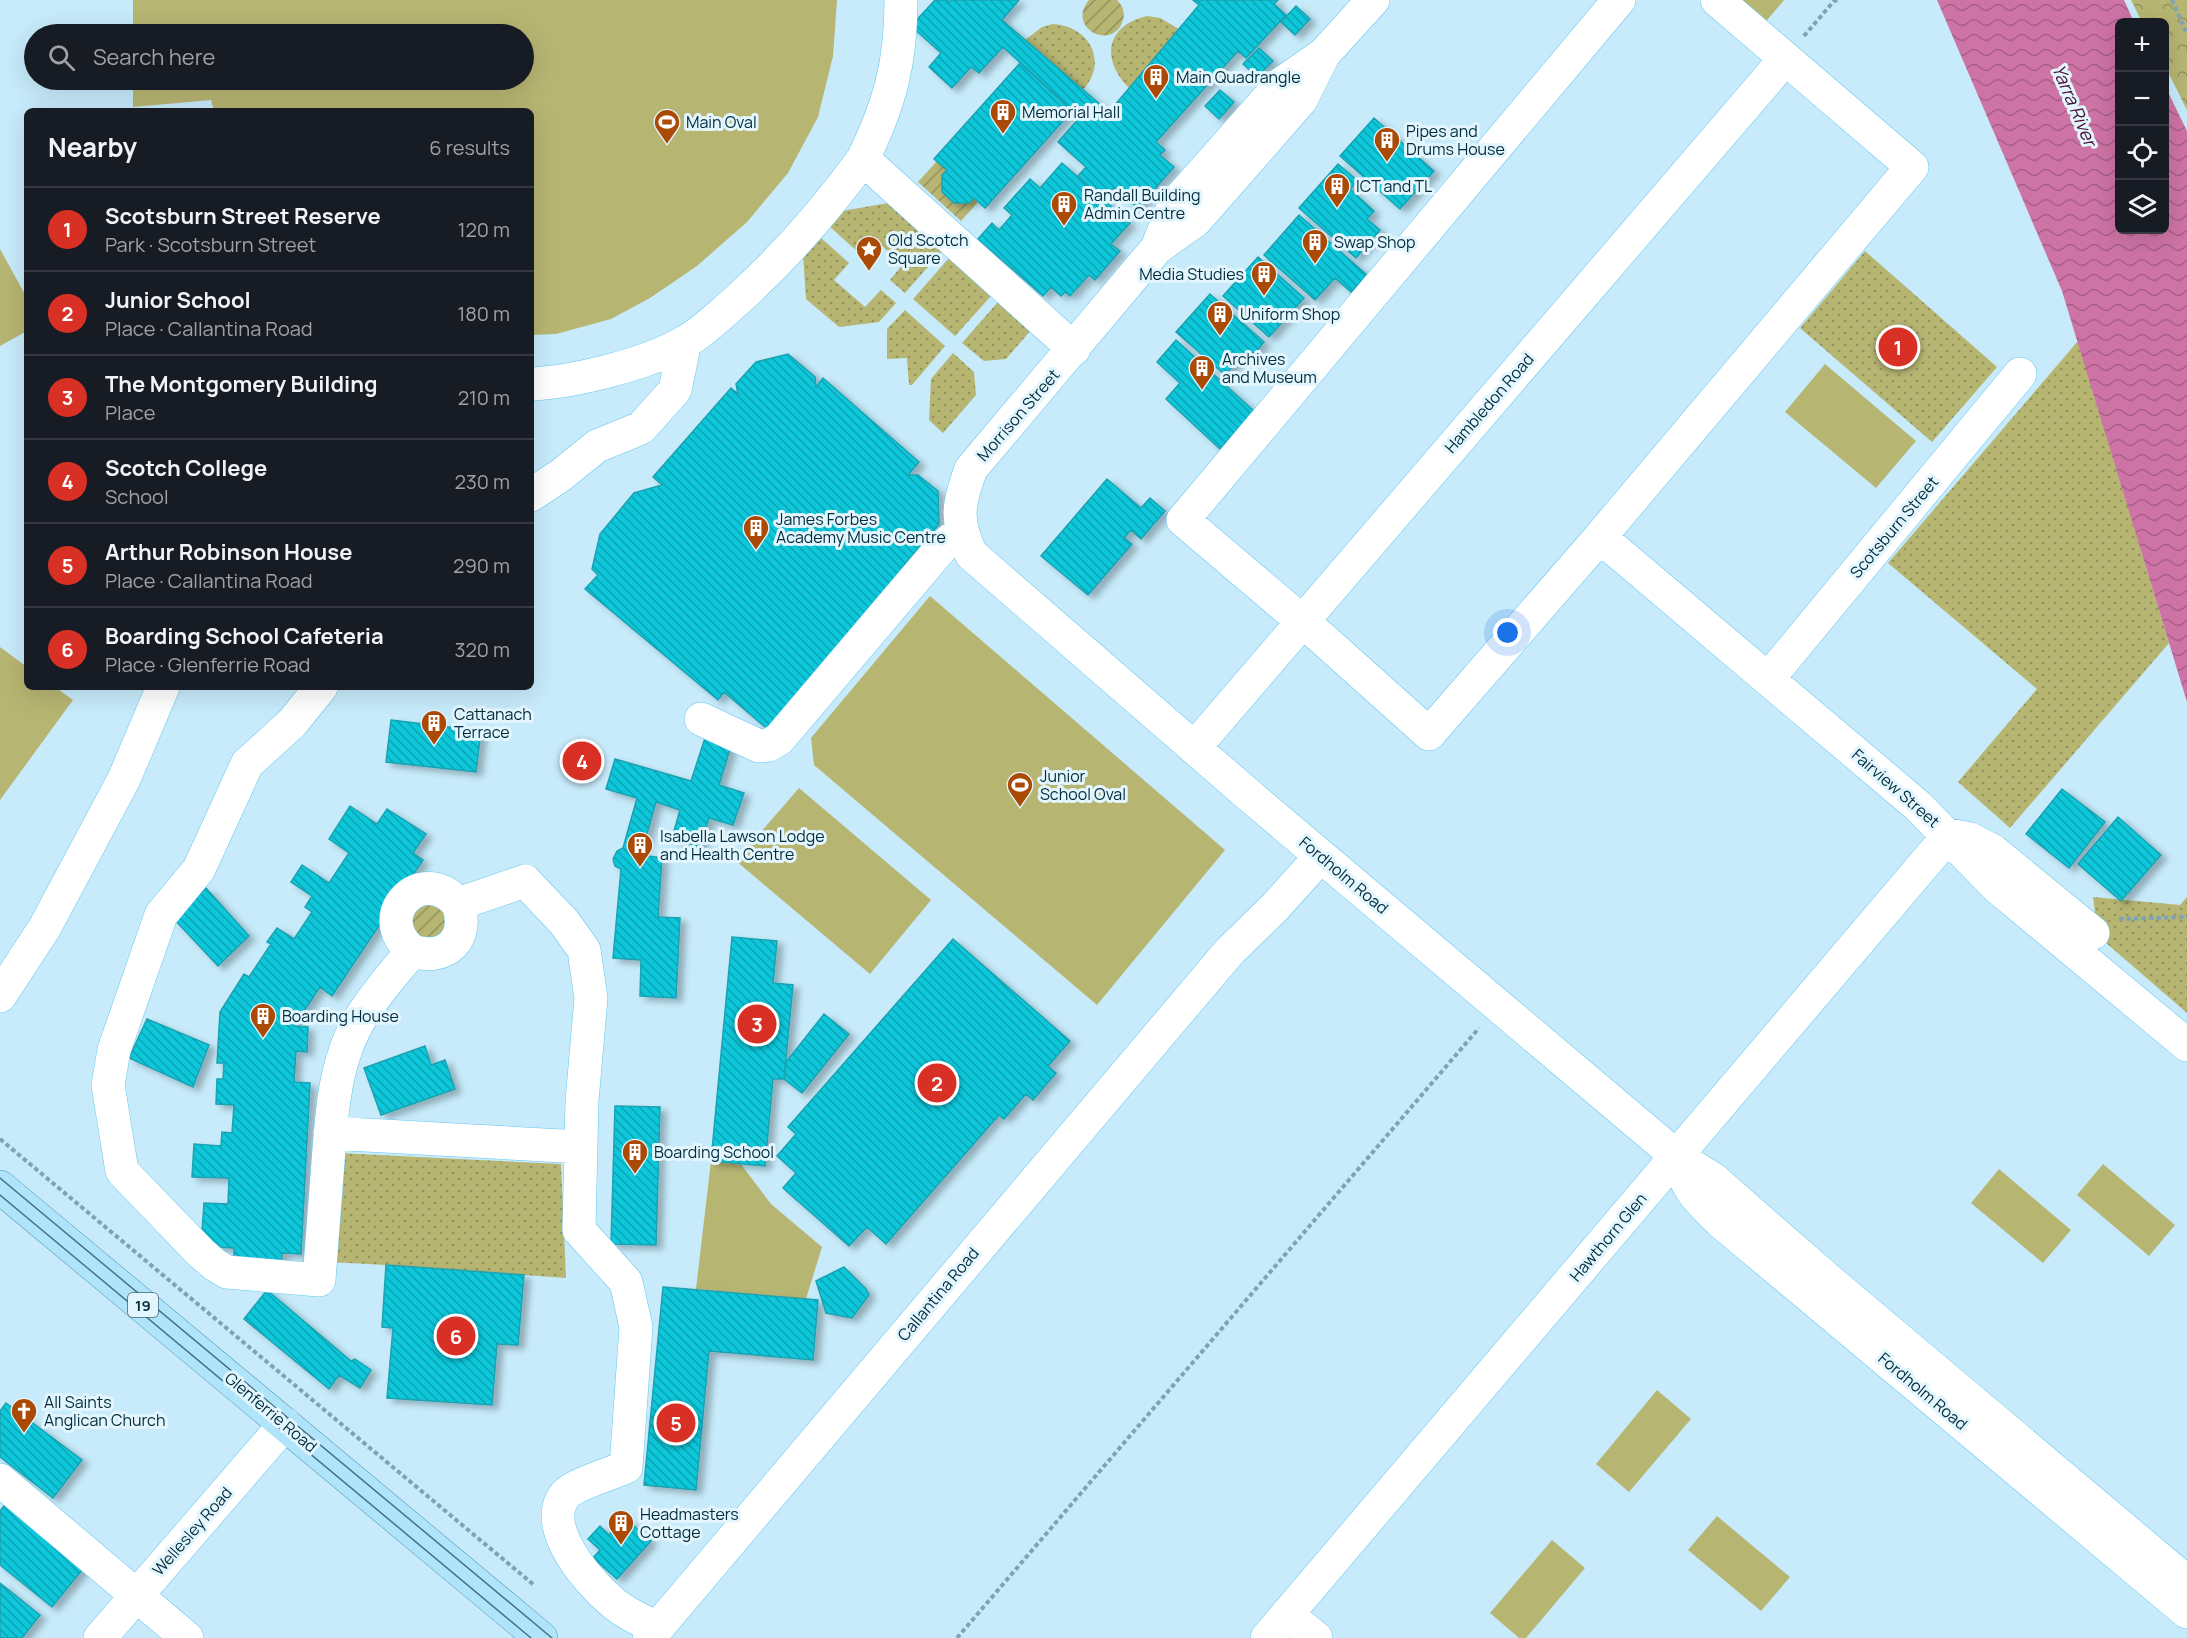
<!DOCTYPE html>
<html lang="en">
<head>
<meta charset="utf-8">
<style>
	:root { --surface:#171b24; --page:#242831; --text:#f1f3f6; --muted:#9ea1a6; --line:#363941; --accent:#d93025 }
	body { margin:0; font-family:Manrope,sans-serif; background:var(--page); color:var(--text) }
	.controls { position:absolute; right:18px; top:18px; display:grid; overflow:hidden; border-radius:9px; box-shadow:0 6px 24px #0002 }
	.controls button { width:54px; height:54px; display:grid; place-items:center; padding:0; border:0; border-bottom:2px solid var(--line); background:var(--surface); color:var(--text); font:30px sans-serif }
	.you { position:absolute; left:1508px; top:633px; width:21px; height:21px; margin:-15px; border:4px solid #fff; border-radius:50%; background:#1a73e8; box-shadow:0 0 0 9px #1a73e833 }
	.badge { display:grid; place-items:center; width:39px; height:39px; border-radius:50%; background:var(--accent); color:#fff; font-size:20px; font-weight:700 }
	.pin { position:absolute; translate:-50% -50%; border:3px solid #fff; box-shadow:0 2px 6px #0006 }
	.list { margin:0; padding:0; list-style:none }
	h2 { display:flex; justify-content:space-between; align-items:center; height:78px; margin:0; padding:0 24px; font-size:26px }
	h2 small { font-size:20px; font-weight:400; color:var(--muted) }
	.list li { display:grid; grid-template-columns:39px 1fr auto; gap:18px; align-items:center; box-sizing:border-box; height:84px; padding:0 24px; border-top:2px solid var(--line) }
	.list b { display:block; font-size:22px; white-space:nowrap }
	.list p { margin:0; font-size:20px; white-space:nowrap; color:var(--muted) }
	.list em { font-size:20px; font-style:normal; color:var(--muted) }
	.icon { flex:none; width:33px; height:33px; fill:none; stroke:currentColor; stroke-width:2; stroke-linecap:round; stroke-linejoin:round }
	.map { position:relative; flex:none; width:2187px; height:1638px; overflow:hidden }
	.search { position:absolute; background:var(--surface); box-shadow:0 6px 24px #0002; left:24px; top:24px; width:510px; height:66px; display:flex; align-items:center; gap:15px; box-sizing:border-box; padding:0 21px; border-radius:33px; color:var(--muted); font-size:22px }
	.panel { position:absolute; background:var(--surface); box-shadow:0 6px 24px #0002; left:24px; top:108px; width:510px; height:582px; border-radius:9px }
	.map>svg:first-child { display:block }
</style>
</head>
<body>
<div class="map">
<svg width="2187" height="1638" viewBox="0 0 2187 1638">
	<defs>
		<pattern id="grass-dots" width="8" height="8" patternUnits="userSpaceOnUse" patternTransform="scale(1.5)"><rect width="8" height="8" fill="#b7b572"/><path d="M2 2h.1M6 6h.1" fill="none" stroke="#92935f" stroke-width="1.8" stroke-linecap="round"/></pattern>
		<pattern id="forest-crowns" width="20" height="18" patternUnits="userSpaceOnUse" patternTransform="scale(1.5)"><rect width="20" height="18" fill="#b7b572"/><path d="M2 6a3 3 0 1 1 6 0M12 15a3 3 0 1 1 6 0" fill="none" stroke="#92935f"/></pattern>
		<pattern id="garden-furrows" width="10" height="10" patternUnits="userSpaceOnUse" patternTransform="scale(1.5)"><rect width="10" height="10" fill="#b7b572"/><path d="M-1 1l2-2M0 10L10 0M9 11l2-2" fill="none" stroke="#92935f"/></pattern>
		<pattern id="water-waves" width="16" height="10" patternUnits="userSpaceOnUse" patternTransform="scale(1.5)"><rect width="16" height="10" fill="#ce73a5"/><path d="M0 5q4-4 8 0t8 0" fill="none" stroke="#a55f88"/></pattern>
		<pattern id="building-back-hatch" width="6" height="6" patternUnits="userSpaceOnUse" patternTransform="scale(1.5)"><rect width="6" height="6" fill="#10c8db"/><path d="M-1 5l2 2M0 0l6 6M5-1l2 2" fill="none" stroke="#0da3b3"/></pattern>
		<filter id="shadow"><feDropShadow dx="6" dy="4" stdDeviation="3" flood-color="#0004"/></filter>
	</defs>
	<rect width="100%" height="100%" fill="#c7ebfb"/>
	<!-- grass -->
	<path fill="url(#grass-dots)" d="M 1147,16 L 1160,18 L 1179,29 L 1129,88 C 1101,60 1105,26 1147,16 Z
		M 1053,24 C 1089,26 1109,61 1083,90 L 1025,40 L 1042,27 Z
		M 888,203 L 942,251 L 905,293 L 890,280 L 903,264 L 873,238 L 859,253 L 829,226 L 842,211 Z
		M 819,236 L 849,263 L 834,280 L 865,307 L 881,290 L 896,303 L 879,322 L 839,327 L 806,299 L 803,255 Z
		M 1865,251 L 1997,367 L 1932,442 L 1800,328 Z
		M 950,257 L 992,295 L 955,336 L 913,299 Z
		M 998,302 L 1031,330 L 1006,359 L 984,361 L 962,343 Z
		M 905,310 L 945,346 L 912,385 L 909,385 L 907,358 L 887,359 L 887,329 Z
		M 2078,341 L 2169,643 L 2010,828 L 1958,782 L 2037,689 L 1888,563 Z
		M 953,353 L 974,372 L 976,395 L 943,433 L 929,420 L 931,379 Z
		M 2093,897 L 2180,905 L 2187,897 L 2187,1013 L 2098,936 Z
		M 338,1153 L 561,1164 L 566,1278 L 386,1265 L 330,1262 Z"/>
	<!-- forest -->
	<path fill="url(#forest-crowns)" d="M 2131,0 L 2187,0 L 2187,110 L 2165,66 L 2164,22 L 2142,22 Z"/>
	<!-- garden -->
	<path fill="url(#garden-furrows)" d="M 1089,0 L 1117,0 C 1123,6 1126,14 1122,23 C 1110,51 1066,27 1089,0 Z
		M 937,161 L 947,170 L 942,176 L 942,192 L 954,203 L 969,203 L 974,198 L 978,202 L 961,221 L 918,182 Z
		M 430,895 L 455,925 L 425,947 L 404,915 Z"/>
	<!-- pitch -->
	<path fill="#b7b572" d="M 133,0 L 837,0 L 833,56 L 818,117 L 788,173 L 747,222 L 697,266 L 650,298 L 611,319 L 556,334 L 531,335 L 531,111 L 214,111 L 211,100 L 133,107 L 133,80 L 524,80 L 524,34 L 133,34 Z
		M 1734,0 L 1784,0 L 1763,25 Z
		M 0,249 L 27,298 L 27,331 L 0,346 Z
		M 1825,364 L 1916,441 L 1876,488 L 1785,412 Z
		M 930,596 L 1225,850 L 1097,1005 L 814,765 L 811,738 Z
		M 0,647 L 27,667 L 27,687 L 55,687 L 73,700 L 0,800 Z
		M 799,788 L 931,900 L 870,974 L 736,861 Z
		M 711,1161 L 740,1163 L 771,1204 L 822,1247 L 806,1299 L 696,1289 Z
		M 2103,1164 L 2175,1225 L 2149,1256 L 2077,1195 Z
		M 1999,1169 L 2071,1230 L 2043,1263 L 1971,1203 Z
		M 1657,1390 L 1691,1419 L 1629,1492 L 1596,1464 Z
		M 1717,1516 L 1790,1577 L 1761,1611 L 1688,1550 Z
		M 1552,1540 L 1585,1568 L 1526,1638 L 1519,1638 L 1490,1613 Z"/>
	<!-- water -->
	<path fill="url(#water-waves)" d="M 1937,0 L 2124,0 L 2134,22 L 2120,22 L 2120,230 L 2164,230 L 2165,86 L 2187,131 L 2187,702 L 2062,291 Z"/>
	<!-- building -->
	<path fill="url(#building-back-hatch)" stroke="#1aa2b1" stroke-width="1.5" filter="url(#shadow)" d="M 935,0 L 947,0 L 949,2 L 951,0 L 1019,0 L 1002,20 L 1109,112 L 1199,5 L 1193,0 L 1278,0 L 1274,4 L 1286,15 L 1246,58 L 1238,51 L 1156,142 L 1165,150 L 1160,155 L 1174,167 L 1138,208 L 1114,187 L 1103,199 L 1078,176 L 1086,167 L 1058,142 L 1080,117 L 1003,47 L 979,73 L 971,67 L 952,88 L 929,67 L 941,53 L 911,26 Z
		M 1296,6 L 1310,19 L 1295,35 L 1281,22 Z
		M 1259,48 L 1273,61 L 1257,77 L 1243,64 Z
		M 1020,63 L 1072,111 L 985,208 L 974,198 L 969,203 L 954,203 L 942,192 L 942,175 L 947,170 L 934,159 Z
		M 1220,90 L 1234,102 L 1219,119 L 1205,106 Z
		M 1374,118 L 1434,171 L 1400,209 L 1340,156 Z
		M 1062,163 L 1130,223 L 1111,244 L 1120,251 L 1095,280 L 1089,275 L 1070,296 L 1065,292 L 1061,296 L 1051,287 L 1043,296 L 978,239 L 992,223 L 999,230 L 1012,215 L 1004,208 L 1030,179 L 1040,188 Z
		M 1338,164 L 1358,181 L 1350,189 L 1374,211 L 1367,219 L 1380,230 L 1356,258 L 1299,208 Z
		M 1299,215 L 1367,275 L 1351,292 L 1335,278 L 1315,300 L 1264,255 Z
		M 1258,257 L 1304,298 L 1269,337 L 1223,296 Z
		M 1210,294 L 1264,342 L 1249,360 L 1243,354 L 1225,375 L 1176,332 Z
		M 1176,340 L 1254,411 L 1220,449 L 1166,399 L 1180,383 L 1157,362 Z
		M 788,354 L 815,377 L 816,387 L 823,378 L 919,462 L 908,475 L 918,475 L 938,491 L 939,524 L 901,569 L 905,572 L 771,732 L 724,692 L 718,700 L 585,589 L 598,575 L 592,569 L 600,534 L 634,493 L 662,485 L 653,477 L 731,388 L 738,394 L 736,384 L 756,362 Z
		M 1107,479 L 1141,508 L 1150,498 L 1165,511 L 1141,539 L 1131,530 L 1124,538 L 1132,544 L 1088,595 L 1041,556 Z
		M 391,720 L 481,731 L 476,772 L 386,762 Z
		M 705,738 L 731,746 L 719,785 L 744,793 L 733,825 L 709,818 L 700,847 L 672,838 L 680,810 L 656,802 L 641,855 L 662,858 L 658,917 L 680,918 L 676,998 L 640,996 L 641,960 L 613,958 L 621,869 L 615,866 L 613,859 L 617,851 L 623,848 L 637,798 L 606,789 L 615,759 L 691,781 Z
		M 2062,789 L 2105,822 L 2069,868 L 2026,834 Z
		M 350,806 L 377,824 L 387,809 L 426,834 L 413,853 L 423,860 L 332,996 L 320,987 L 294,1026 L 308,1027 L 307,1052 L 296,1051 L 294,1082 L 310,1083 L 301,1254 L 282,1253 L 281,1268 L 234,1266 L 234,1248 L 201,1246 L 204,1203 L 228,1204 L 229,1178 L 192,1177 L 194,1144 L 221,1146 L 222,1132 L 232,1133 L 234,1105 L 216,1104 L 217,1079 L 223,1079 L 224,1063 L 217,1063 L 220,1012 L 244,974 L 249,977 L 271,944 L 267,942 L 277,928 L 294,939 L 312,912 L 305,907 L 312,896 L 291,882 L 302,865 L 329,883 L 349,853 L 329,839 Z
		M 2118,817 L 2161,855 L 2121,901 L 2078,864 Z
		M 206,888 L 249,936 L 218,966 L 174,919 Z
		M 732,937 L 777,941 L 773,983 L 793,985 L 784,1079 L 773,1079 L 765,1166 L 711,1161 Z
		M 953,939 L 1070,1041 L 1048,1066 L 1056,1073 L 1033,1100 L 1026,1094 L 1004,1119 L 999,1115 L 886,1244 L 867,1227 L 849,1246 L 783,1188 L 796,1173 L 777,1156 L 796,1134 L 788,1127 Z
		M 824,1014 L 849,1034 L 802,1093 L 784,1079 L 786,1062 Z
		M 147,1019 L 209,1045 L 193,1087 L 129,1058 Z
		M 425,1046 L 431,1065 L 445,1060 L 455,1089 L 381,1115 L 364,1068 Z
		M 615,1106 L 660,1107 L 656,1245 L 611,1244 Z
		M 386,1265 L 524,1275 L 518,1345 L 497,1344 L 492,1405 L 387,1398 L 393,1328 L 382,1327 Z
		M 844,1267 L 866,1289 L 869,1295 L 852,1318 L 826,1313 L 816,1281 Z
		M 663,1287 L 818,1300 L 813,1360 L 709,1351 L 696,1490 L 644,1485 Z
		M 267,1290 L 351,1361 L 355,1359 L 371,1370 L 360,1388 L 339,1375 L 329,1389 L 244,1319 Z
		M 6,1403 L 82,1460 L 53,1498 L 0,1457 L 0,1411 Z
		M 12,1496 L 90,1560 L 52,1607 L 0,1565 L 0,1511 Z
		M 625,1518 L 651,1541 L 617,1579 L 593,1558 L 600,1550 L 588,1539 L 600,1526 L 609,1535 Z
		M 0,1583 L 40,1615 L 22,1638 L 0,1638 Z"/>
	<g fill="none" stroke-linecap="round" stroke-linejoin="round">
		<!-- minor casing -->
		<g stroke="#65c7ef" stroke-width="34">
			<path id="minor" d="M 1619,0 L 1183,520 L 1323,639 L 1429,734 L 1600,537 L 1912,167 L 1717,0
				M 1324,54 L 1301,100 L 1196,220 L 1157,248 L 971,469 C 958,504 955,520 971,554 L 1251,797 L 1655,1138 L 1676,1156 L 1713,1179 L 1832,1283 L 2187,1582
				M 863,159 C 890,103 901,63 901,0
				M 1157,248 L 1174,205 L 1281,84 L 1324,54 L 1373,0
				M 531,384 C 574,382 648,364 685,342 C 703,332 720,315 735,302 C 783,259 825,211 863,159 L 1074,349
				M 531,495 L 561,475 L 597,446 L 641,428 L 675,390 L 685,342
				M 1600,537 L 1918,806 L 1997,887 L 2187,1045
				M 1768,679 L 2020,374
				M 321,687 L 292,723 L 247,764 L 199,869 L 161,915 L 114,1050 L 108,1085 L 122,1171 L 201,1253 L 215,1265 L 227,1272 L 319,1280 C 322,1241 325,1201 328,1162 C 331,1125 333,1084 346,1049 C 358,1012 389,980 412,951 C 447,962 470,938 458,904 L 525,881 L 564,922 L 584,950 L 591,998 L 582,1101 L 579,1230 L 626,1282 L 636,1327 L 626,1467 C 613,1473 576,1484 567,1493 C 536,1525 593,1589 620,1608 C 631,1616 645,1622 657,1628
				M 701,719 L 759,746 L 769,745 L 779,739 L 942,547 L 953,538 L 963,536
				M 1194,748 L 1785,59
				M 412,951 C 369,915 423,862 458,904
				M 0,996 L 45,927 L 124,779 L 163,687
				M 330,1133 L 581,1147
				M 1676,1156 C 1688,1191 1696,1198 1722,1223 L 2187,1612
				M 0,1480 L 187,1638
				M 1287,1614 L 1316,1638
				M 100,1638 L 285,1424
				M 649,1638 L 1229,952 L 1275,907 L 1321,856
				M 1267,1638 L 1949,835 L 1970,839 L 1993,851 L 2093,933"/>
		</g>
		<!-- major casing -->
		<g stroke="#4f98b5" stroke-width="34">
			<path id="major" d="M 0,1187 L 541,1638"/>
		</g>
		<!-- path -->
		<path stroke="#7ea4b4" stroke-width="4" stroke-dasharray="4.5 3" stroke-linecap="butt" d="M 2172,0 L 2187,34
			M 1804,36 L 1834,1 L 1838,0
			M 2119,919 L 2187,917
			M 0,1139 L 534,1585
			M 957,1638 L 1479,1028"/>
		<!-- minor -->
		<use href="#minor" stroke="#fff" stroke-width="33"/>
		<!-- major -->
		<use href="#major" stroke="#afe4fa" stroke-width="33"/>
		<!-- tram -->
		<path stroke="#4a7282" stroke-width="1.5" d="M 0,1178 L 552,1638
			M 0,1195 L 531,1638"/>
	</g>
	<!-- icons -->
	<defs>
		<g id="building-pin" transform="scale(1.35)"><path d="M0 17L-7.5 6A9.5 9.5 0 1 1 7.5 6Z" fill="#ab4a05" stroke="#e3f5fd"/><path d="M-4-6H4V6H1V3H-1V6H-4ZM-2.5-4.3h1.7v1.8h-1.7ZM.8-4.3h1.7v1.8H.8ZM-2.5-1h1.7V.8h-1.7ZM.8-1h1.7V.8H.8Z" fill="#fff"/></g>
		<g id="stadium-pin" transform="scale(1.35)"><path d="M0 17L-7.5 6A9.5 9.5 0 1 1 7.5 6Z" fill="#ab4a05" stroke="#e3f5fd"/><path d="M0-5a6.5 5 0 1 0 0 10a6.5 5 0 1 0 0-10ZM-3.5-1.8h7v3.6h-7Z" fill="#fff"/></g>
		<g id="sight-pin" transform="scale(1.35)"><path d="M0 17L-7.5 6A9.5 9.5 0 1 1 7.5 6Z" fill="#ab4a05" stroke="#e3f5fd"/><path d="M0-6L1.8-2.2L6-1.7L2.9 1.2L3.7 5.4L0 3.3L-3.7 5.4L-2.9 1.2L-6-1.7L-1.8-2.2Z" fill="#fff"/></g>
		<g id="church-pin" transform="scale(1.35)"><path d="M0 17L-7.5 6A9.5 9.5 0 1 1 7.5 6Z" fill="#ab4a05" stroke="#e3f5fd"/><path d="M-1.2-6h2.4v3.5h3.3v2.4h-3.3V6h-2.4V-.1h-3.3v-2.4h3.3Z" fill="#fff"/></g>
	</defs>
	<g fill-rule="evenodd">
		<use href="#building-pin" x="1156" y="77"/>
		<use href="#building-pin" x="1003" y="112"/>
		<use href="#stadium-pin" x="667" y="122"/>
		<use href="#building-pin" x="1387" y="140"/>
		<use href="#building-pin" x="1337" y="186"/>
		<use href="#building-pin" x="1064" y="204"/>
		<use href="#building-pin" x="1315" y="242"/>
		<use href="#sight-pin" x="869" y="249"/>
		<use href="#building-pin" x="1264" y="274"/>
		<use href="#building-pin" x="1220" y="314"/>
		<use href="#building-pin" x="1202" y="368"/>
		<use href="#building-pin" x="756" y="528"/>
		<use href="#building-pin" x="434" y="723"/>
		<use href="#stadium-pin" x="1020" y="785"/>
		<use href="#building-pin" x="640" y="845"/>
		<use href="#building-pin" x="263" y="1016"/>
		<use href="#building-pin" x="635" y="1152"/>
		<use href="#church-pin" x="24" y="1411"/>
		<use href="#building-pin" x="621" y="1523"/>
	</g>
	<g text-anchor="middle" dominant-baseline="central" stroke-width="6" stroke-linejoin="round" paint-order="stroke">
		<!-- shield labels -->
		<rect fill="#e3f5fd" stroke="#446875" stroke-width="1.5" x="128" y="1293" width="30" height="24" rx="4.5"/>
		<g font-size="15" font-weight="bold" fill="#002b3b">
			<text x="143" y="1305">19</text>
		</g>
		<!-- poi labels -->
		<g font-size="16" fill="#002b3b" stroke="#e3f5fd" text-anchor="start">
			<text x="1176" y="77">Main Quadrangle</text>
			<text x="1022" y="112">Memorial Hall</text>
			<text x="686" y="122">Main Oval</text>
			<text x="1406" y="131">Pipes and<tspan x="1406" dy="18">Drums House</tspan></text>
			<text x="1356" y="186">ICT and TL</text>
			<text x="1084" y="195">Randall Building<tspan x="1084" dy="18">Admin Centre</tspan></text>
			<text x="888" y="240">Old Scotch<tspan x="888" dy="18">Square</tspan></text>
			<text x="1334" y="242">Swap Shop</text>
			<text x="1244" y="274" text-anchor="end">Media Studies</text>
			<text x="1240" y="314">Uniform Shop</text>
			<text x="1222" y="359">Archives<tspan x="1222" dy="18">and Museum</tspan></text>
			<text x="776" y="519">James Forbes<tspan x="776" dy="18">Academy Music Centre</tspan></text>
			<text x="454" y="714">Cattanach<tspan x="454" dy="18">Terrace</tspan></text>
			<text x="1040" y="776">Junior<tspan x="1040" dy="18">School Oval</tspan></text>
			<text x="660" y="836">Isabella Lawson Lodge<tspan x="660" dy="18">and Health Centre</tspan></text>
			<text x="282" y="1016">Boarding House</text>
			<text x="654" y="1152">Boarding School</text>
			<text x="44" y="1402">All Saints<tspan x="44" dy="18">Anglican Church</tspan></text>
			<text x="640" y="1514">Headmasters<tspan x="640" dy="18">Cottage</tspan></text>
		</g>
		<!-- street labels -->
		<g font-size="16" fill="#002b3b" stroke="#e3f5fd">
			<text transform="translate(1489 403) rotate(-49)">Hambledon Road</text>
			<text transform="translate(1018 415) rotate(-49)">Morrison Street</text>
			<text transform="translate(1894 527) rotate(-50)">Scotsburn Street</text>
			<text transform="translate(1896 788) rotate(41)">Fairview Street</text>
			<text transform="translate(1344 875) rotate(40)">Fordholm Road</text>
			<text transform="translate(1608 1237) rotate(-50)">Hawthorn Glen</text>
			<text transform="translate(938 1294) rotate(-50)">Callantina Road</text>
			<text transform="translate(1923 1391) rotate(40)">Fordholm Road</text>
			<text transform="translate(271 1412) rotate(40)">Glenferrie Road</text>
			<text transform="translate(192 1531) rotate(-49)">Wellesley Road</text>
		</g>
		<!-- water labels -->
		<g font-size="18" font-style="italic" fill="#480f32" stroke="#e3f5fd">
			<text transform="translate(2075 105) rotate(67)">Yarra River</text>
		</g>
	</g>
</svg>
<div class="controls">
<button>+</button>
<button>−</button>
<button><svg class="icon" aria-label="locate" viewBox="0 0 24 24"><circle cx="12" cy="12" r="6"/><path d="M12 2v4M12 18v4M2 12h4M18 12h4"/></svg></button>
<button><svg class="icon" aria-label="layers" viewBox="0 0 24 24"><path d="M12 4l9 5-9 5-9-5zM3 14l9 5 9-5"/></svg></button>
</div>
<div class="you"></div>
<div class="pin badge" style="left:1898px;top:347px">1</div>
<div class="pin badge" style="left:937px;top:1083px">2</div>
<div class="pin badge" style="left:757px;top:1024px">3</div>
<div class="pin badge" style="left:582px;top:761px">4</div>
<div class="pin badge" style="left:676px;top:1423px">5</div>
<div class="pin badge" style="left:456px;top:1336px">6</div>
<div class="search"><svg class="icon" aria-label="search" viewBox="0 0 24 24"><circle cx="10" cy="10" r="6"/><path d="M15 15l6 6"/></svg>Search here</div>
<section class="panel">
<h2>Nearby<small>6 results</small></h2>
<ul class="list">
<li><span class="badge">1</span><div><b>Scotsburn Street Reserve</b><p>Park · Scotsburn Street</p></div><em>120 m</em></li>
<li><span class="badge">2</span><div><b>Junior School</b><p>Place · Callantina Road</p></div><em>180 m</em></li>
<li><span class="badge">3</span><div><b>The Montgomery Building</b><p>Place</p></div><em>210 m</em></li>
<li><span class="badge">4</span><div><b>Scotch College</b><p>School</p></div><em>230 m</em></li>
<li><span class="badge">5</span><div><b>Arthur Robinson House</b><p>Place · Callantina Road</p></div><em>290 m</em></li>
<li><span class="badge">6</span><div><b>Boarding School Cafeteria</b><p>Place · Glenferrie Road</p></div><em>320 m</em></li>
</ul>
</section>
</div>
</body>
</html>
